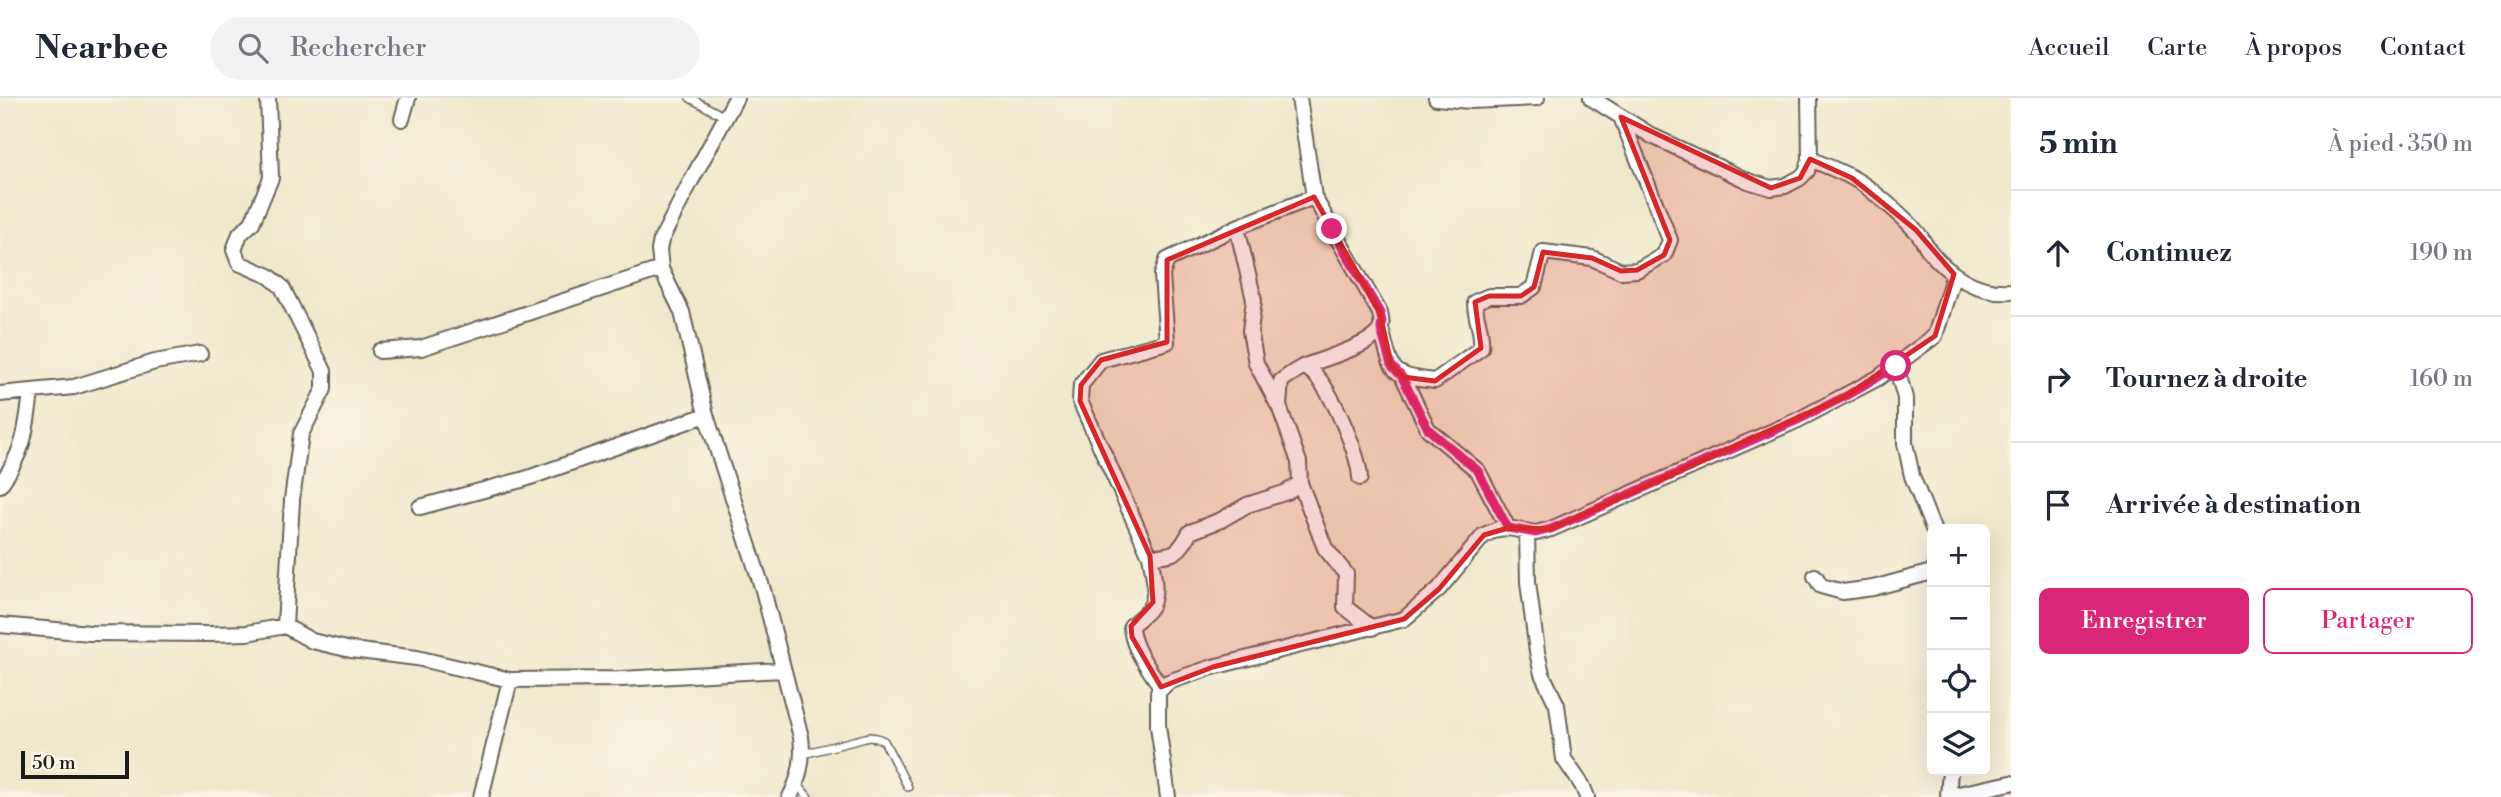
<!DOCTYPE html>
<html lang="fr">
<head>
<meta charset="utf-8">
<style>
	:root { --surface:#fff; --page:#f2f2f3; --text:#1f2937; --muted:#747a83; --line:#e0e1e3; --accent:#db2777 }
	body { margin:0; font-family:"Libre Bodoni",serif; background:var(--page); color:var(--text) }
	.controls { position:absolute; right:21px; bottom:21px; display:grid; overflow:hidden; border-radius:10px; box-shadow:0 7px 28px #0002 }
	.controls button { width:63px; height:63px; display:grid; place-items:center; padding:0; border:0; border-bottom:2px solid var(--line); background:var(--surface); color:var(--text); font:35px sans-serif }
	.scale { position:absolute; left:21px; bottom:18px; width:108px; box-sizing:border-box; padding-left:7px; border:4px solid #1c1c1c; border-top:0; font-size:19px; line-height:24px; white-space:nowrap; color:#1c1c1c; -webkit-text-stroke:5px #fcf5e5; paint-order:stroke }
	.stop { position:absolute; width:21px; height:21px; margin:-16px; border:5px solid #db2777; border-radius:50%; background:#fff }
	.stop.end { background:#db2777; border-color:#fff; box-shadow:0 2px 7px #0008 }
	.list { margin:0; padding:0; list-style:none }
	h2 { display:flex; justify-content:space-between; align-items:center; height:91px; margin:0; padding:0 28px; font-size:30px }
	h2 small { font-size:23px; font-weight:400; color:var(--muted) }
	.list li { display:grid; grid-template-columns:46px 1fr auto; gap:21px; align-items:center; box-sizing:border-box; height:126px; padding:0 28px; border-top:2px solid var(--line) }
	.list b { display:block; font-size:26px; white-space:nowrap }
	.list em { font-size:23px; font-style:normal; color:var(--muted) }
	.actions { display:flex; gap:14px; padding:21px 28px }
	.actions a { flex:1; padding:16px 0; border:2px solid var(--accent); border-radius:10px; text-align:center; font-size:24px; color:var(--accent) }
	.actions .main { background:var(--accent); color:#fff }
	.icon { flex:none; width:38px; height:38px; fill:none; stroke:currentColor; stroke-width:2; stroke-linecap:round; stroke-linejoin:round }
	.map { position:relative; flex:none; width:2011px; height:699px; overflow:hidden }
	header { display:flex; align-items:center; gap:42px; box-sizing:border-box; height:98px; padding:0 35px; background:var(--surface); border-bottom:2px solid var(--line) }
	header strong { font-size:33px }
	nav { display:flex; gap:38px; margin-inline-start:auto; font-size:24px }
	.search { width:490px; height:63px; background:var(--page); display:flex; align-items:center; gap:18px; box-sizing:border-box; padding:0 24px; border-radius:38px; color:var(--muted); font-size:26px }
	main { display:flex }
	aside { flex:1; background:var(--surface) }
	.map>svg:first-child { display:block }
</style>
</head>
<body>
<header>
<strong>Nearbee</strong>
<div class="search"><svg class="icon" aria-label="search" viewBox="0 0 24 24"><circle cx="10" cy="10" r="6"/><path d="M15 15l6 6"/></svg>Rechercher</div>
<nav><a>Accueil</a><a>Carte</a><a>À propos</a><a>Contact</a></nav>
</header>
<main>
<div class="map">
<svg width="2011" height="699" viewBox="0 0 2011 699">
	<rect width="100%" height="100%" fill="#fcf5e5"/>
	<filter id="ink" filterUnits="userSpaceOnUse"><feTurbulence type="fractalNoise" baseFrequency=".0143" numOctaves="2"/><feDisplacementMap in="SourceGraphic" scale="14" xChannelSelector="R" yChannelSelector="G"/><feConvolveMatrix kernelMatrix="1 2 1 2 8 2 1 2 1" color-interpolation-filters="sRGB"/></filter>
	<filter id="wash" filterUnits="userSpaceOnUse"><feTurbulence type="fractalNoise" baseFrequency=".00686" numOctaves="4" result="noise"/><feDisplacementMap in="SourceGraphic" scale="28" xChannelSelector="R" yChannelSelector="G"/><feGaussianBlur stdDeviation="1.57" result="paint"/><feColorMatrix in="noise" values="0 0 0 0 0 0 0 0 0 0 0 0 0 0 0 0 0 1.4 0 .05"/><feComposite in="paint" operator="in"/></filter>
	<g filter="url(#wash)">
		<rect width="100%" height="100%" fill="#f0e8cc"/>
	</g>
	<g filter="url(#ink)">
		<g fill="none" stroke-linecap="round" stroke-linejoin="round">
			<!-- lane casing -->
			<g stroke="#66635a" stroke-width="10">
				<path id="lane" d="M 690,0 L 725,19
					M 803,656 L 869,639 L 877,640 L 884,643 L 908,689
					M 797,686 L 808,699"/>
			</g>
			<!-- street casing -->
			<g stroke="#66635a" stroke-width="18">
				<path id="street" d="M 268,0 L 271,80 L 252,125 L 240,136 L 234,152 L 239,165 L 269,178 L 282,189 L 324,273 L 324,291 L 301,336 L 292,402 L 285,528
					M 736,0 L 691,83 L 661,142 L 659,152 L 661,171 L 682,214 L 706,317 L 763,492 L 801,639 C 804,661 800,679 790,699
					M 1436,0 L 1470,3 L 1537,0
					M 1591,0 L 1652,38 L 1748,83 L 1771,90 L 1785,88 L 1800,80 L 1807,73 L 1810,61 L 1809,0
					M 402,21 L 408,0
					M 1810,61 C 1831,70 1854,78 1872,93 C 1887,105 1904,119 1916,133 C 1921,138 1924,145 1928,151 C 1948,177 1978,196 2011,193
					M 1237,129 L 1254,202 L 1250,233 L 1256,265 L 1278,307
					M 1381,231 C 1393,274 1388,278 1435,283 L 1481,250 C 1483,232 1475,222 1475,204 L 1489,198 L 1521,198 L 1534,189 L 1543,154 L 1592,160 L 1621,173 L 1637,172 L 1664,157 L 1670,142 L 1621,19
					M 380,253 L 421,250 L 661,171
					M 1304,268 C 1308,271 1314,275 1317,279 C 1333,297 1359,356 1360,380
					M 1896,268 L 1905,300 L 1905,345 L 1912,378 L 1933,431
					M 1403,279 L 1428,331 L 1478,373 L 1508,430
					M 0,296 L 74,289 L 155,264 L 200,256
					M 1300,385 L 1325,450 L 1346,476 L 1345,509 L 1372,530
					M 0,387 C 24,354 26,334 31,295
					M 420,409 L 525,381 L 706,317
					M 1527,434 L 1528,484 L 1537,554 L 1542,576 L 1557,607 L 1564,661 L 1582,687 L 1587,699
					M 1150,458 L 1080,303 L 1081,287 L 1101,262 L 1167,244 L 1162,177 L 1167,162 L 1237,129 L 1314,99
					M 1815,478 L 1821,488 L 1843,494 L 1873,490 L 1932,474
					M 0,527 L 90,535 L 211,536 L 247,535 L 285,528 L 312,543 L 351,552 L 417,560 L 510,582 L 621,581 L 783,572
					M 1161,589 C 1149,570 1132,551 1131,528 C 1137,522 1144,517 1149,511 C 1159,498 1153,473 1150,458 C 1175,458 1179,455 1190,434 L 1221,422 L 1247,407 L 1287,394 L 1300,385 L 1299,364 L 1279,308 L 1281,283 C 1288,278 1296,272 1305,268 C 1322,261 1371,248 1380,232 C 1383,226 1381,221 1380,215 L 1314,99 L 1299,0
					M 1948,698 L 2011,685
					M 481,699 L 510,582
					M 1168,699 L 1158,628 L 1158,594 L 1168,584 L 1213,569 L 1404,521 L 1439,491 L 1484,437 L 1498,431 L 1508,430 L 1536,435 L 1551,431 L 1798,322 L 1878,280 L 1935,238 L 1954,176
					M 1948,699 L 1950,673"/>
			</g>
			<!-- lane -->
			<use href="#lane" stroke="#fff" stroke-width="7"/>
			<!-- street -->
			<use href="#street" stroke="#fff" stroke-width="14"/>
		</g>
	</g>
	<g fill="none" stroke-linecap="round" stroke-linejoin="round" filter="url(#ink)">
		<!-- route -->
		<path stroke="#db2777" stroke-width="9" d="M 1332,131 L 1380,215 L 1382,223 L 1381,231 L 1391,267 L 1402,279 L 1428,331 L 1478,373 L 1508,430 L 1536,435 L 1551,431 L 1798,322 L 1846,298 L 1896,268"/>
	</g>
	<!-- marked area -->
	<path fill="#d62828" fill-opacity="0.2" stroke="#d62828" stroke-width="5" stroke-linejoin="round" d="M 1621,19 L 1771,90 L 1800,80 L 1810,61 L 1852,80 L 1916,132 L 1954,176 L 1935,238 L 1846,298 L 1551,431 L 1508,430 L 1484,437 L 1439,491 L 1404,521 L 1213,569 L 1161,589 L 1132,539 L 1131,528 L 1153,504 L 1150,458 L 1080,303 L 1081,287 L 1101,262 L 1167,244 L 1167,162 L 1314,99 L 1380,215 L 1391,267 L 1403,279 L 1435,283 L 1481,250 L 1475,204 L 1489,198 L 1521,198 L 1534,189 L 1543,154 L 1592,160 L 1621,173 L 1637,172 L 1664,157 L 1670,142 Z"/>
</svg>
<div class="controls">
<button>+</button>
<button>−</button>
<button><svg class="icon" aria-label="locate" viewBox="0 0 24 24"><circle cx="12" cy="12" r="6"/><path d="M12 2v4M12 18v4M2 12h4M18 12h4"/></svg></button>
<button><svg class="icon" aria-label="layers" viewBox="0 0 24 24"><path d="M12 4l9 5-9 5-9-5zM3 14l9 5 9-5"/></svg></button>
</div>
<div class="scale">50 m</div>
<div class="stop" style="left:1896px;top:268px"></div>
<div class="stop end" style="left:1332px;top:131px"></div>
</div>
<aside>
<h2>5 min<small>À pied · 350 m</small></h2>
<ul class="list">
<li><svg class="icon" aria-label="ahead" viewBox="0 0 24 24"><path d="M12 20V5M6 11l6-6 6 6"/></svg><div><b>Continuez</b></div><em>190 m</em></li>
<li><svg class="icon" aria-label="right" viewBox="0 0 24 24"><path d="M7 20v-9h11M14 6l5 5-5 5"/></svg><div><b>Tournez à droite</b></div><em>160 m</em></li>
<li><svg class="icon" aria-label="arrive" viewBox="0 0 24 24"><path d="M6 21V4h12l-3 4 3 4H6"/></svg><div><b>Arrivée à destination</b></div></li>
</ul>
<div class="actions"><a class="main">Enregistrer</a><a>Partager</a></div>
</aside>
</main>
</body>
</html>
